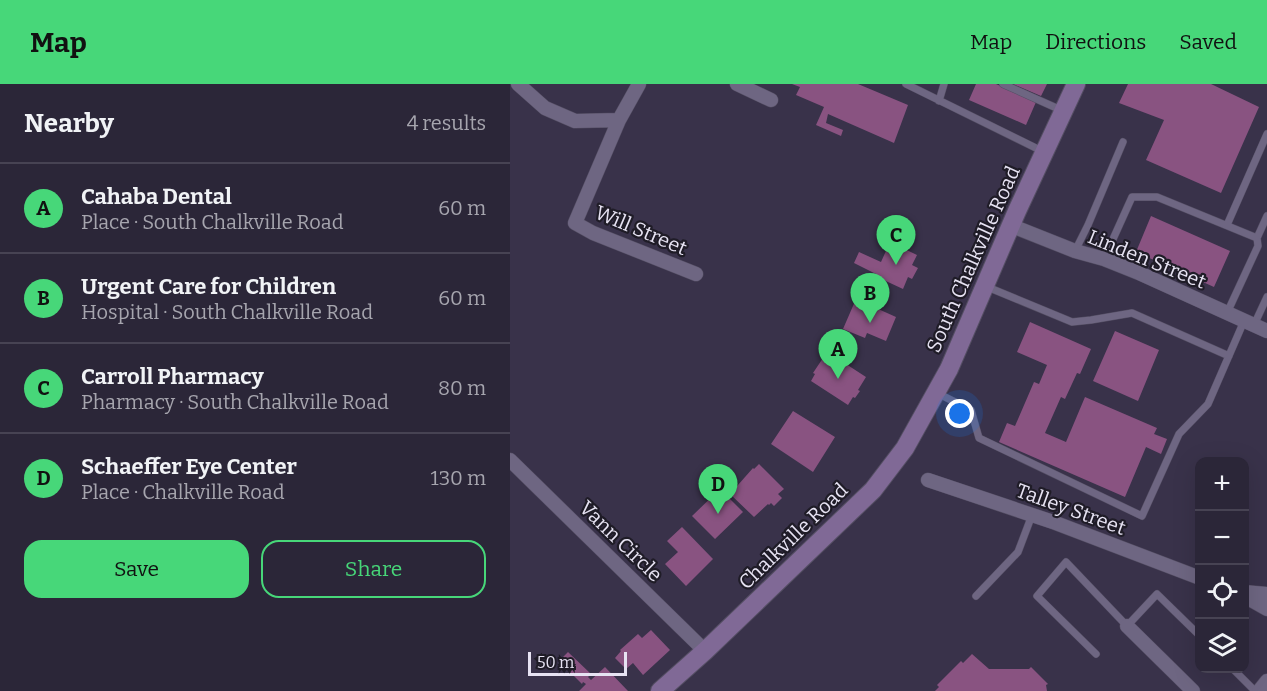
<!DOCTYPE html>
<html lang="en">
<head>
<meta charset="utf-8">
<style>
	:root { --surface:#2b2638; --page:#373243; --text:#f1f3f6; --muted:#a6a5ae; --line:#474353; --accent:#47d779 }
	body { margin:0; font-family:Bitter,serif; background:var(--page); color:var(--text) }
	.controls { position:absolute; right:18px; bottom:18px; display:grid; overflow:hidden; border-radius:12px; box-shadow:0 6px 24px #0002 }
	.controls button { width:54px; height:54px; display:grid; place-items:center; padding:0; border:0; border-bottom:2px solid var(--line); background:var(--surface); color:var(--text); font:30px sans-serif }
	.scale { position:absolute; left:18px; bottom:15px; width:99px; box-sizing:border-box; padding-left:6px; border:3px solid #e7e3f3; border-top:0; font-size:16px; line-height:21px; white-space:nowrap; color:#e7e3f3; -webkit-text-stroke:4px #1f1c27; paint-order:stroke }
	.you { position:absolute; left:450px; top:330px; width:21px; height:21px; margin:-15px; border:4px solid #fff; border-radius:50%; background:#1a73e8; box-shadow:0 0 0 9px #1a73e833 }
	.badge { display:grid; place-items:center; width:39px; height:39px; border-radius:50%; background:var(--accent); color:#111; font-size:20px; font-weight:700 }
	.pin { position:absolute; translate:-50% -50px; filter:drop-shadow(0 2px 3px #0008) }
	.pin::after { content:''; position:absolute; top:32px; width:21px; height:18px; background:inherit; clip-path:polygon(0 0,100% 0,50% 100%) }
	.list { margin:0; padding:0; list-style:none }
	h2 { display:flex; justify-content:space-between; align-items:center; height:78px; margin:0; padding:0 24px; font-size:26px }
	h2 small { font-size:20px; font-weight:400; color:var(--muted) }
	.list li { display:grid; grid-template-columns:39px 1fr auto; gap:18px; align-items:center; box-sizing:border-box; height:90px; padding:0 24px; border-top:2px solid var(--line) }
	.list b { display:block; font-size:22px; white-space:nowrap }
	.list p { margin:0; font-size:20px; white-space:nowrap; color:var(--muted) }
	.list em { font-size:20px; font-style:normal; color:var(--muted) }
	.actions { display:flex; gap:12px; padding:18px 24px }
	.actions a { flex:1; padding:14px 0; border:2px solid var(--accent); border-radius:18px; text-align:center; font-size:21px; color:var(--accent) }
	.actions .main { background:var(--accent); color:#111 }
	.icon { flex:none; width:33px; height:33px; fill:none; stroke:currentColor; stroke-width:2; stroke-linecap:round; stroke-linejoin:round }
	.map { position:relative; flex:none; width:757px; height:607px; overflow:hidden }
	header { display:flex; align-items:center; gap:36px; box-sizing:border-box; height:84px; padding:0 30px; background:var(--accent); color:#111 }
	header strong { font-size:28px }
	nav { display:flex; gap:33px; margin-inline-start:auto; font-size:21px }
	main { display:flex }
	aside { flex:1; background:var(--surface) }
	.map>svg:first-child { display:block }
</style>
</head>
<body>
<header>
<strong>Map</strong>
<nav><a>Map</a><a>Directions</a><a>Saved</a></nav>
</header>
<main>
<aside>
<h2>Nearby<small>4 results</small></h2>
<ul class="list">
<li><span class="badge">A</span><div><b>Cahaba Dental</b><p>Place · South Chalkville Road</p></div><em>60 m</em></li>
<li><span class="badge">B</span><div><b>Urgent Care for Children</b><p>Hospital · South Chalkville Road</p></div><em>60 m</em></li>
<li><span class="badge">C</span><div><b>Carroll Pharmacy</b><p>Pharmacy · South Chalkville Road</p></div><em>80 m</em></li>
<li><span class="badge">D</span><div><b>Schaeffer Eye Center</b><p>Place · Chalkville Road</p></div><em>130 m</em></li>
</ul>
<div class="actions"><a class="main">Save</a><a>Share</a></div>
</aside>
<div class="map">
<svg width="757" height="607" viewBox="0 0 757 607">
	<rect width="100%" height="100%" fill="#39324a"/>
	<!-- building -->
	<path fill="#895381" d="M 282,0 L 348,0 L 398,21 L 384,59 L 318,30 L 316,39 L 333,46 L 331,52 L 306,41 L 314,23 L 286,11 L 290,3 Z
		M 466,0 L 486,0 L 526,18 L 516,41 L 459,16 Z
		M 503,0 L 537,0 L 531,12 Z
		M 618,0 L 701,0 L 749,23 L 711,109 L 636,76 L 654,36 L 609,19 Z
		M 641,132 L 720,167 L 704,203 L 626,168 Z
		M 380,158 L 407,171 L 402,181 L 408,184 L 402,195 L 398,193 L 393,205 L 365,192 L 366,190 L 344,179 L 349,168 L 371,178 Z
		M 346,215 L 386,233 L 376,257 L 357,249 L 355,254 L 333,245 Z
		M 520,238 L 581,265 L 570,290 L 567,289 L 555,315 L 551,313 L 535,349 L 556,358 L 575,313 L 647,344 L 644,350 L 657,355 L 651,370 L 636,363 L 615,413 L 489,358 L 497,339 L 505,342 L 524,298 L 529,300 L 537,281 L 507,268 Z
		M 605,247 L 649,266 L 628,317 L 583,297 Z
		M 319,269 L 356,293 L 348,306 L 350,307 L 345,314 L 343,313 L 338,321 L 301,297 L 305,290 L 303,289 L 313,274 L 315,275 Z
		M 283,327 L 325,353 L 303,388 L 261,360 Z
		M 249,380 L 274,405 L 268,410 L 272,414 L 264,422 L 261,419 L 259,421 L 258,420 L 244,433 L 220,410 L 243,384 L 244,385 Z
		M 210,405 L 233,428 L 205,455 L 182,432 Z
		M 172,443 L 203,475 L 176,502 L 155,480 L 168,468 L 157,457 Z
		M 141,546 L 160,566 L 133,591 L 123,579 L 116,585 L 105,574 L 111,567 L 110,566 L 128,550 L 132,554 Z
		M 58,568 L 81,590 L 78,593 L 81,596 L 95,583 L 118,607 L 69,607 L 76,600 L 73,598 L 72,600 L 49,577 Z
		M 462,570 L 479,585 L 519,585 L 521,583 L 538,600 L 536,601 L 537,607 L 425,607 L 429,603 L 427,601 L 451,577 L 453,579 Z"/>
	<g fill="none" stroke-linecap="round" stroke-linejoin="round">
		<!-- lane casing -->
		<g stroke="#544e63" stroke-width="8">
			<path id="lane" d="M 396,0 L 532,67
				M 493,0 L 551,26
				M 429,17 L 434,0
				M 717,141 L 757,50
				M 565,167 L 578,141 L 613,58
				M 594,175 L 622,113 L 647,113 L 747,154
				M 475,202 L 562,238 L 581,236 L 622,229 L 719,272
				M 717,229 L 748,162 L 747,154 L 757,132
				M 744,241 L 757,213
				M 427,309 L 461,326 L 469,354 L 632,432 L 669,350 L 698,320 L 734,237
				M 466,512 L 508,468 L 522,431
				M 586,570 L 527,512 L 556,478 L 617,542 L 647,510 L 690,552
				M 722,584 L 745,607"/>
		</g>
		<!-- street casing -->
		<g stroke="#544e63" stroke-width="15">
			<path id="street" d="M 8,0 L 35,24 L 65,37 L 109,36
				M 129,0 L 109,36 L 65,139 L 83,149 L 186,190
				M 227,0 L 261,16
				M 502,142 L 565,167 L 594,175 L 629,189 L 757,247
				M 0,376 L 195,567
				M 418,396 L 543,438 L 690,494
				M 734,508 L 757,510
				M 734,512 L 757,525
				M 617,542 L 683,607
				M 749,607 L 757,597"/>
		</g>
		<!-- secondary casing -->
		<g stroke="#544e63" stroke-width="20">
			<path id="secondary" d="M 150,607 L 195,567 L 363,406 L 395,364 L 439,285 L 507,127 L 566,0"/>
		</g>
		<!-- lane -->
		<use href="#lane" stroke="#6e6682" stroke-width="7"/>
		<!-- street -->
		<use href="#street" stroke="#6e6682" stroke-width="14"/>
		<!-- secondary -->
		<use href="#secondary" stroke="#806996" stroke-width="18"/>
	</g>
	<g text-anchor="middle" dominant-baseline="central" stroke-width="4.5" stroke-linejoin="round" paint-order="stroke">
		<!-- street labels -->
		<g font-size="20" fill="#e7e3f3" stroke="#1f1c27">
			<text transform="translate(131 146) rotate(23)">Will Street</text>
			<text transform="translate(463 175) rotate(-66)">South Chalkville Road</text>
			<text transform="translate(637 175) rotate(22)">Linden Street</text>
			<text transform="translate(561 425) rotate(20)">Talley Street</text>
			<text transform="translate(283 452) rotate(-44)">Chalkville Road</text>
			<text transform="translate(111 457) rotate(44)">Vann Circle</text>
		</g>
	</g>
</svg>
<div class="controls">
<button>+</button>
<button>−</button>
<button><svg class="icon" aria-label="locate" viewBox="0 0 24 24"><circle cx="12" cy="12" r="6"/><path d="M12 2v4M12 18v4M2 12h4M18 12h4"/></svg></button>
<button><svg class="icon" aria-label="layers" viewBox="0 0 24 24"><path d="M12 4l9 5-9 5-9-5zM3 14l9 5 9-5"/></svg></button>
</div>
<div class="scale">50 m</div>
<div class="you"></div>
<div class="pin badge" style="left:328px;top:295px">A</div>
<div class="pin badge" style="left:360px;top:239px">B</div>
<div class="pin badge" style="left:386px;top:181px">C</div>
<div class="pin badge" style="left:208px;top:430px">D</div>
</div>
</main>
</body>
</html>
